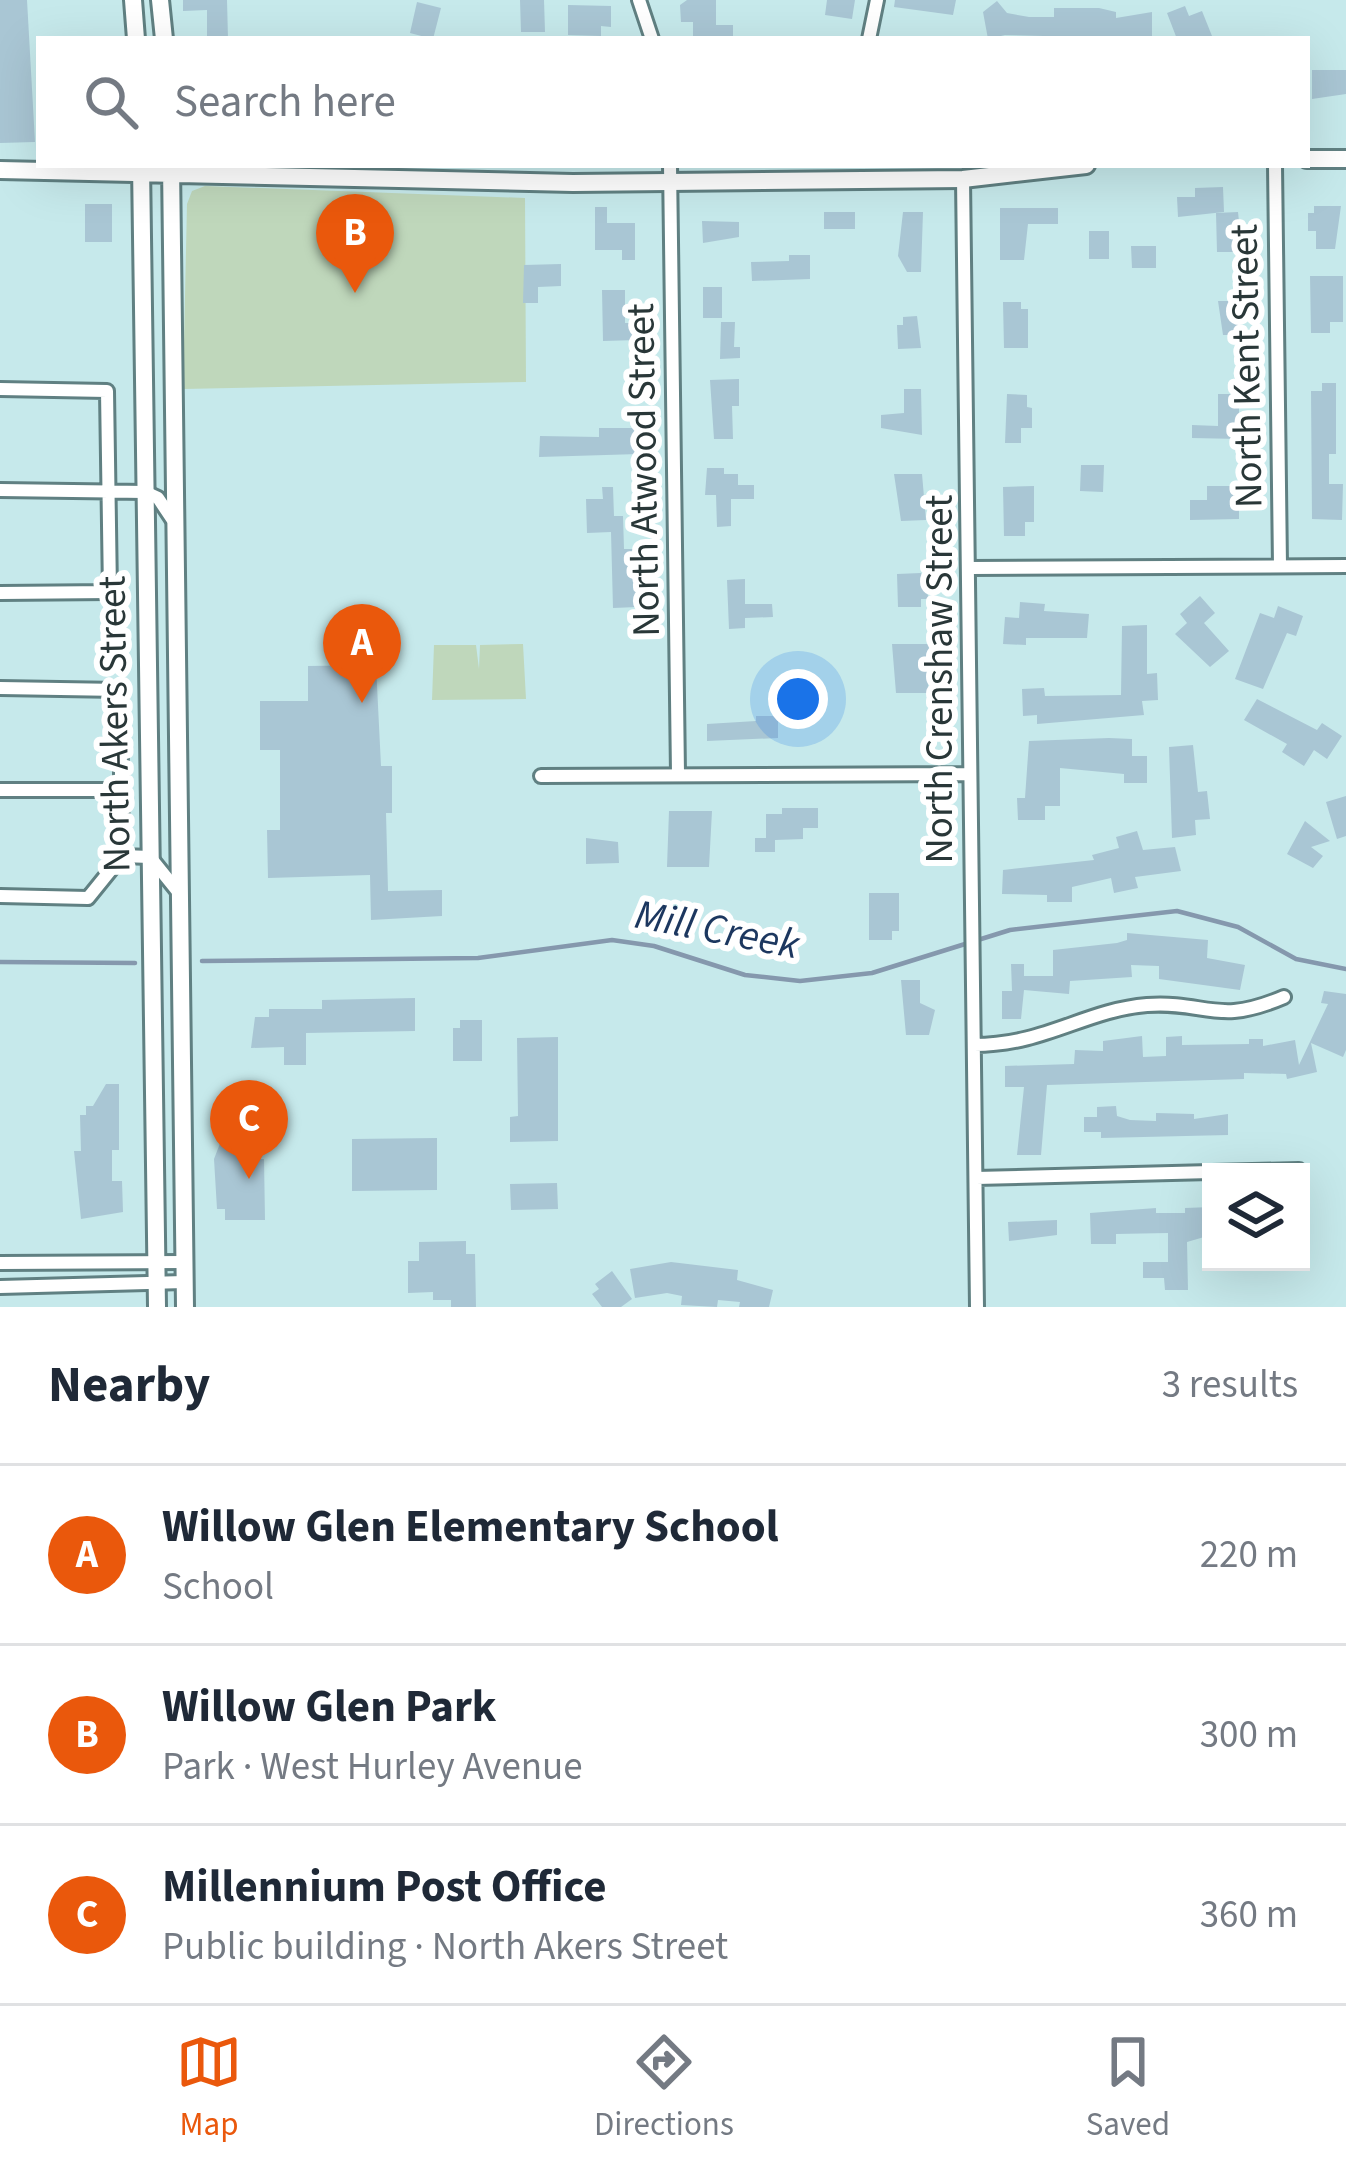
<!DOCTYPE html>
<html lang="en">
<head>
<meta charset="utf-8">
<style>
	:root { --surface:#fff; --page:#f2f2f3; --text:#1f2937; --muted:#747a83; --line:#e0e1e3; --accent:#ea580c }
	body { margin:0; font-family:"Source Sans 3",sans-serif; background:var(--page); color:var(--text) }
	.controls { position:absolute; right:36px; bottom:36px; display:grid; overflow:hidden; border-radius:0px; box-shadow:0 12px 48px #0002 }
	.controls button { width:108px; height:108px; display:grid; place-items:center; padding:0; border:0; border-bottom:3px solid var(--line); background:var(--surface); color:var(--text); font:60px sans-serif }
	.you { position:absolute; left:798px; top:699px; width:42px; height:42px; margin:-30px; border:9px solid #fff; border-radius:50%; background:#1a73e8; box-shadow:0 0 0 18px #1a73e833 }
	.badge { display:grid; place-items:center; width:78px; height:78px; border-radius:50%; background:var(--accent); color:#fff; font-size:39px; font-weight:700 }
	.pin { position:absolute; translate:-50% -99px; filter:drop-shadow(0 3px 6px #0008) }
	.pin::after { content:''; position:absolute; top:63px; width:42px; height:36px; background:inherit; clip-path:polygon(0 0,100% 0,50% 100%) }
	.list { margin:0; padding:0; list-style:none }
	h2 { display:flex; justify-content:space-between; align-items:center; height:156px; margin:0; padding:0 48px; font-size:51px }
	h2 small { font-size:39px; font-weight:400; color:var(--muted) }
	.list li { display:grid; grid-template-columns:78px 1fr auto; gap:36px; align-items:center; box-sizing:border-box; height:180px; padding:0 48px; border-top:3px solid var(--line) }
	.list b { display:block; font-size:45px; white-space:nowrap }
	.list p { margin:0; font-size:39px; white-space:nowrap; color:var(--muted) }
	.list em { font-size:39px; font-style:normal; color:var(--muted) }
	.icon { flex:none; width:66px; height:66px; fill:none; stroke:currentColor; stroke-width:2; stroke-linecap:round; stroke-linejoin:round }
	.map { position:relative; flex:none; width:1346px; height:1307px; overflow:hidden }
	.search { position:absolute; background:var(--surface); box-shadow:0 12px 48px #0002; left:36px; right:36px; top:36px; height:132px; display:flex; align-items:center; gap:30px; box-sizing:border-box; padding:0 42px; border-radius:0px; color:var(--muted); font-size:45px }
	.sheet { height:696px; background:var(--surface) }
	nav { display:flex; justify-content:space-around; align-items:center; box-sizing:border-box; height:168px; border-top:3px solid var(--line); background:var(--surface); font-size:33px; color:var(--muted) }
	nav a { display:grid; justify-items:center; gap:6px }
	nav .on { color:var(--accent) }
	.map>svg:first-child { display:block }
</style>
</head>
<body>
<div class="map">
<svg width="1346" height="1307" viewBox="0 0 1346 1307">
	<rect width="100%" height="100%" fill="#c6e9eb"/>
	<!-- green -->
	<path fill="#bfd7bb" d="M 205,186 L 525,198 L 526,382 L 183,389 L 187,204 L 192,191 Z
		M 523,644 L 526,699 L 432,700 L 434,645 L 476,645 L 479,669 L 480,645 Z"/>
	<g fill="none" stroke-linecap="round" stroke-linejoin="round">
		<!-- stream -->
		<path stroke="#8598ad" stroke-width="4.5" d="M 202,961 L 478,958 L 612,940 L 654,946 L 745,975 L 800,981 L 872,973 L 1010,930 L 1177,911 L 1238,927 L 1296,959 L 1346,969
			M 0,962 L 135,963"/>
	</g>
	<!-- building -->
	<path fill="#a9c6d4" d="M 0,0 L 27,0 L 35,142 L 0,143 Z
		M 183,0 L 227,0 L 228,39 L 207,39 L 207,10 L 183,11 Z
		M 520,0 L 544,0 L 545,32 L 521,32 Z
		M 687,0 L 716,0 L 716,25 L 733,25 L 733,39 L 693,39 L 693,22 L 681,22 L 680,5 Z
		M 827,0 L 855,0 L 852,19 L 825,15 Z
		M 895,0 L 956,0 L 953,15 L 894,7 Z
		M 997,1 L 1007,13 L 1029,17 L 1054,17 L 1054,8 L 1099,8 L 1116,12 L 1116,18 L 1152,12 L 1152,39 L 1005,35 L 988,39 L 983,12 Z
		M 417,2 L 441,8 L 433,39 L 410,33 Z
		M 568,5 L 611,6 L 611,27 L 601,26 L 601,36 L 568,35 Z
		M 1185,6 L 1189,16 L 1202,11 L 1212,36 L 1177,39 L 1167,13 Z
		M 1312,70 L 1346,70 L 1346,94 L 1312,99 Z
		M 1223,187 L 1224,212 L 1178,217 L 1177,197 L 1195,197 L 1195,188 Z
		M 85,204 L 112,204 L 112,242 L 85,242 Z
		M 1314,206 L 1341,206 L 1335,249 L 1316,249 L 1316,231 L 1308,231 L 1308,213 L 1314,213 Z
		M 595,207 L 607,207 L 607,223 L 635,223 L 635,260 L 622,260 L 622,250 L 595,250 Z
		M 1000,208 L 1058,208 L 1058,224 L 1028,224 L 1024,260 L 1000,260 Z
		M 824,212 L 855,212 L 855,229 L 824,229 Z
		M 903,212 L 923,212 L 921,272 L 907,272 L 898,256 Z
		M 1238,212 L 1241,241 L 1235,241 L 1236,252 L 1217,252 L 1216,213 Z
		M 702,221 L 739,222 L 739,237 L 703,243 Z
		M 1089,231 L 1109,231 L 1109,259 L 1089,259 Z
		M 1131,246 L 1156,246 L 1156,268 L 1132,268 Z
		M 789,255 L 810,255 L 810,279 L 752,281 L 751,262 L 789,261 Z
		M 561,264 L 561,286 L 538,287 L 538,303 L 523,303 L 524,265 Z
		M 1310,276 L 1343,276 L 1343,322 L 1330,322 L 1330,333 L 1311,333 Z
		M 703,287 L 722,287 L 722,318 L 703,318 Z
		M 602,290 L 625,290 L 625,323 L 636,323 L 637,340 L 603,341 Z
		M 1218,301 L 1238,301 L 1239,335 L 1223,335 Z
		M 1003,302 L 1021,302 L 1021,309 L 1028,309 L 1028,348 L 1004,348 Z
		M 917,316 L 921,348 L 898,349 L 897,325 L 903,325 L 903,317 Z
		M 721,322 L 735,322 L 734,347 L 740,347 L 740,358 L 720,359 Z
		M 739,379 L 739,406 L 732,406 L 733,439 L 714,439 L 710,380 Z
		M 1322,383 L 1336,383 L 1336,454 L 1329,454 L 1329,484 L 1343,484 L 1342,520 L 1312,519 L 1311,391 L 1322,391 Z
		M 904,389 L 921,389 L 922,435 L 881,428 L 881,415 L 904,413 Z
		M 1007,394 L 1027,395 L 1027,407 L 1032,408 L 1032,428 L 1021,428 L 1021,443 L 1005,443 Z
		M 1218,394 L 1239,394 L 1239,439 L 1192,438 L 1192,425 L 1218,426 Z
		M 599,428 L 638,428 L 639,454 L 539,457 L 540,436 L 599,437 Z
		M 1081,465 L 1104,465 L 1103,492 L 1080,491 Z
		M 707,468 L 724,468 L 724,474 L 738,474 L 738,485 L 754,485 L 754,499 L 731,499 L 731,526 L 717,527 L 716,495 L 705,495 Z
		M 894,474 L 922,474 L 926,520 L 901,521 Z
		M 1034,486 L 1034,522 L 1025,522 L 1025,536 L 1004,536 L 1003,487 Z
		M 1207,486 L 1239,486 L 1239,519 L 1190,520 L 1190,500 L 1207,500 Z
		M 602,487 L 613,487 L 614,516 L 623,516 L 624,549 L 636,549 L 637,607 L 613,608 L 611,532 L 587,533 L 586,499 L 603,499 Z
		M 921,573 L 929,599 L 921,599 L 921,607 L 898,607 L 897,574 Z
		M 745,579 L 745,604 L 772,604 L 773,617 L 745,618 L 745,628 L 729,629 L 727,580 Z
		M 1200,596 L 1215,613 L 1204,623 L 1229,651 L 1210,667 L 1175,634 L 1187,623 L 1180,614 Z
		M 1020,602 L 1045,604 L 1044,611 L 1089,614 L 1087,638 L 1026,638 L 1026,645 L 1003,644 L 1005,617 L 1019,618 Z
		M 1278,606 L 1303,616 L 1296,636 L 1287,633 L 1263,689 L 1235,679 L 1260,613 L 1274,618 Z
		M 1147,625 L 1147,674 L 1157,673 L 1158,700 L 1142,701 L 1144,715 L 1037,724 L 1037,715 L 1023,716 L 1022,689 L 1044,688 L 1045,696 L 1121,695 L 1122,626 Z
		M 892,644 L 929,644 L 928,693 L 896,693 Z
		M 376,665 L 381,766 L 392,766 L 392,813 L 386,813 L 388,891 L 442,890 L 442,916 L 371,920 L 370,875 L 268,878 L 267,830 L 280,830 L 280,750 L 260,750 L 260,701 L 308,701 L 308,666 Z
		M 1257,699 L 1317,730 L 1322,723 L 1342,736 L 1327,759 L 1314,750 L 1304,766 L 1282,752 L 1287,744 L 1244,720 Z
		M 756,716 L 778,716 L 778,738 L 707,741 L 707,724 L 756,721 Z
		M 1109,738 L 1132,739 L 1132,756 L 1147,756 L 1147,783 L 1124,783 L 1124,774 L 1060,768 L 1060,806 L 1045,806 L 1045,820 L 1018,820 L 1017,798 L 1025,798 L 1029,741 Z
		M 1193,745 L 1198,792 L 1207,791 L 1210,819 L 1195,820 L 1196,835 L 1172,838 L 1169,747 Z
		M 1346,796 L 1346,836 L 1337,839 L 1326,802 Z
		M 782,808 L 818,808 L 818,828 L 803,828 L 803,839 L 775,840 L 775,852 L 755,852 L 755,838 L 766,838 L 766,814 L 782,814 Z
		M 669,811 L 712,811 L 709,867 L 667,867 Z
		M 1305,821 L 1330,841 L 1311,847 L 1323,856 L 1313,868 L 1287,854 Z
		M 1137,831 L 1143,850 L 1175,847 L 1181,871 L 1135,877 L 1138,888 L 1114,893 L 1111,878 L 1072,887 L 1072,902 L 1047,902 L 1047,895 L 1002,894 L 1003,870 L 1094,860 L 1092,855 L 1119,848 L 1116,837 Z
		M 586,838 L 618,842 L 619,863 L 586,864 Z
		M 869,893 L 899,893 L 899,931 L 892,931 L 892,940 L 869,940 Z
		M 1127,933 L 1208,940 L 1207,958 L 1245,965 L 1240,990 L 1159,979 L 1159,966 L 1131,965 L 1132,977 L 1070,981 L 1069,994 L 1024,990 L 1021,1019 L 1002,1019 L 1002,991 L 1012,991 L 1011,964 L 1024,964 L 1024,976 L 1053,976 L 1053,950 L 1117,943 L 1127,940 Z
		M 901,980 L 920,980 L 920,1003 L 935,1010 L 929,1035 L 906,1035 Z
		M 1324,991 L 1346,994 L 1346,1050 L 1343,1057 L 1311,1043 L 1317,1072 L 1287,1079 L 1286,1074 L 1244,1073 L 1244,1079 L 1047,1085 L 1041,1155 L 1017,1155 L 1024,1087 L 1005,1087 L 1005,1066 L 1074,1064 L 1075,1050 L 1103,1051 L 1103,1041 L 1142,1036 L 1143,1057 L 1166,1056 L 1166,1037 L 1182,1036 L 1182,1045 L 1249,1044 L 1249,1039 L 1263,1039 L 1263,1046 L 1295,1040 L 1299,1065 L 1328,1004 L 1321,1003 Z
		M 415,998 L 415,1031 L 306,1033 L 306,1065 L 284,1065 L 284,1047 L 251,1048 L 255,1017 L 269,1017 L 269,1009 L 322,1009 L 322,1000 Z
		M 460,1020 L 482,1020 L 482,1061 L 453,1061 L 453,1028 L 460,1028 Z
		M 558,1037 L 558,1141 L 510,1142 L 510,1117 L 518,1116 L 517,1038 Z
		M 106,1084 L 119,1084 L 119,1150 L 112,1150 L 112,1181 L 122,1181 L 123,1212 L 81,1219 L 74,1151 L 81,1151 L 80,1115 L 86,1115 L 86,1106 L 93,1106 Z
		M 1116,1106 L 1117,1116 L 1130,1120 L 1156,1121 L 1156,1113 L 1194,1114 L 1194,1119 L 1228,1114 L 1228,1135 L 1101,1138 L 1101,1132 L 1084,1132 L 1084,1117 L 1097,1117 L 1097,1107 Z
		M 224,1133 L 241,1133 L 241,1144 L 258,1144 L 258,1159 L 264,1159 L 265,1220 L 225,1220 L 225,1209 L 217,1209 L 214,1159 Z
		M 437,1138 L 437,1190 L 352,1191 L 352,1139 Z
		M 557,1183 L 558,1209 L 511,1210 L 510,1184 Z
		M 1211,1207 L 1211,1235 L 1187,1242 L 1188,1290 L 1165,1290 L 1164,1278 L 1143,1278 L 1143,1262 L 1168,1262 L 1168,1233 L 1116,1234 L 1116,1244 L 1091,1244 L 1090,1213 L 1156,1208 L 1156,1213 L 1185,1213 L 1185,1208 Z
		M 1057,1220 L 1057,1235 L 1009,1241 L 1008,1222 Z
		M 466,1241 L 466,1254 L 475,1254 L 476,1307 L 451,1307 L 451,1300 L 433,1300 L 433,1292 L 408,1293 L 408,1261 L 419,1261 L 419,1242 Z
		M 671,1262 L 738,1270 L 737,1280 L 773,1290 L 769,1307 L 739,1307 L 740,1302 L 718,1300 L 717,1307 L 681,1305 L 682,1296 L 667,1293 L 635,1298 L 630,1269 Z
		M 612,1271 L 632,1299 L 621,1307 L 602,1307 L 592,1294 L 599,1289 L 595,1284 Z"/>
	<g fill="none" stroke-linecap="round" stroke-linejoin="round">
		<!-- street casing -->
		<g stroke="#608082" stroke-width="18">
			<path id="street" d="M 639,0 L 652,39
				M 869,39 L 877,0
				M 670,165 L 678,774
				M 1275,165 L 1280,566
				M 963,179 L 977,1307
				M 0,389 L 107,391 L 110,592 L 0,593
				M 0,490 L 145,492 L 158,498 L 172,519
				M 969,568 L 1346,566
				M 0,688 L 120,690 L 122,856 L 88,898 L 0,896
				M 541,776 L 969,774
				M 0,790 L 121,790
				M 122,856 L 150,857 L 179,893
				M 974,1045 C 1045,1045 1085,1010 1147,1005 C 1208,1001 1216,1026 1284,997
				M 1212,1172 L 1299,1170
				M 976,1178 L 1211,1172
				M 0,1263 L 184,1262
				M 0,1287 L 184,1282"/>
		</g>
		<!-- secondary casing -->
		<g stroke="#608082" stroke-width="22">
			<path id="secondary" d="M 133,0 L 136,39
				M 160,0 L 164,39
				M 1307,159 L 1346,159
				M 141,165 L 157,1307
				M 171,165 L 185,1307
				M 0,170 L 573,183 L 963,179 L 1086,165"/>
		</g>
		<!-- street -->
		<use href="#street" stroke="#fff" stroke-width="12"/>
		<!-- secondary -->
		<use href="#secondary" stroke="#fff" stroke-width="16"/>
	</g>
	<g text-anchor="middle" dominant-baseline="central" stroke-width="12" stroke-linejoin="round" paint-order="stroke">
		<!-- street labels -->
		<g font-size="39" fill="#293738" stroke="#fff">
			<text transform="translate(1247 366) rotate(-91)">North Kent Street</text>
			<text transform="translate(644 470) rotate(-91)">North Atwood Street</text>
			<text transform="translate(940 679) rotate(-90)">North Crenshaw Street</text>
			<text transform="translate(115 724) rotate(-91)">North Akers Street</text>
		</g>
		<!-- water labels -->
		<g font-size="42" font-style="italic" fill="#1c375f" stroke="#fff">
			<text transform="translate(717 930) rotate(11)">Mill Creek</text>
		</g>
	</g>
</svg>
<div class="controls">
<button><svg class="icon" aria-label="layers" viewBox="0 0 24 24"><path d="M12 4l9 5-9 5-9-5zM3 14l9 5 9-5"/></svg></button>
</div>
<div class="you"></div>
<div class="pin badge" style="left:362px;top:703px">A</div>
<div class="pin badge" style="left:355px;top:293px">B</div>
<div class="pin badge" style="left:249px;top:1179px">C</div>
<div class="search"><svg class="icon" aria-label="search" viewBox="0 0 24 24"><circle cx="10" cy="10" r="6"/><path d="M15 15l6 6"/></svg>Search here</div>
</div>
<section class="sheet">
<h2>Nearby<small>3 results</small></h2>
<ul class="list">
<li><span class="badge">A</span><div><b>Willow Glen Elementary School</b><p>School</p></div><em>220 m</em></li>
<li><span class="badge">B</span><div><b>Willow Glen Park</b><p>Park · West Hurley Avenue</p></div><em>300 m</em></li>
<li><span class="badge">C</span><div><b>Millennium Post Office</b><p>Public building · North Akers Street</p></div><em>360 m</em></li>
</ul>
</section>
<nav>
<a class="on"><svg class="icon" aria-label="map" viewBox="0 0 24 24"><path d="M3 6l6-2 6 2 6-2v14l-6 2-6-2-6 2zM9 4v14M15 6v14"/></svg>Map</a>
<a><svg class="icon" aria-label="directions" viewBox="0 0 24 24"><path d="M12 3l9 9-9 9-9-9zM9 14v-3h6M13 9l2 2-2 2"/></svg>Directions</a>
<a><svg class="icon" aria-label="saved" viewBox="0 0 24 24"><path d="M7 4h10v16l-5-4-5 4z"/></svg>Saved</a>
</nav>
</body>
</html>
